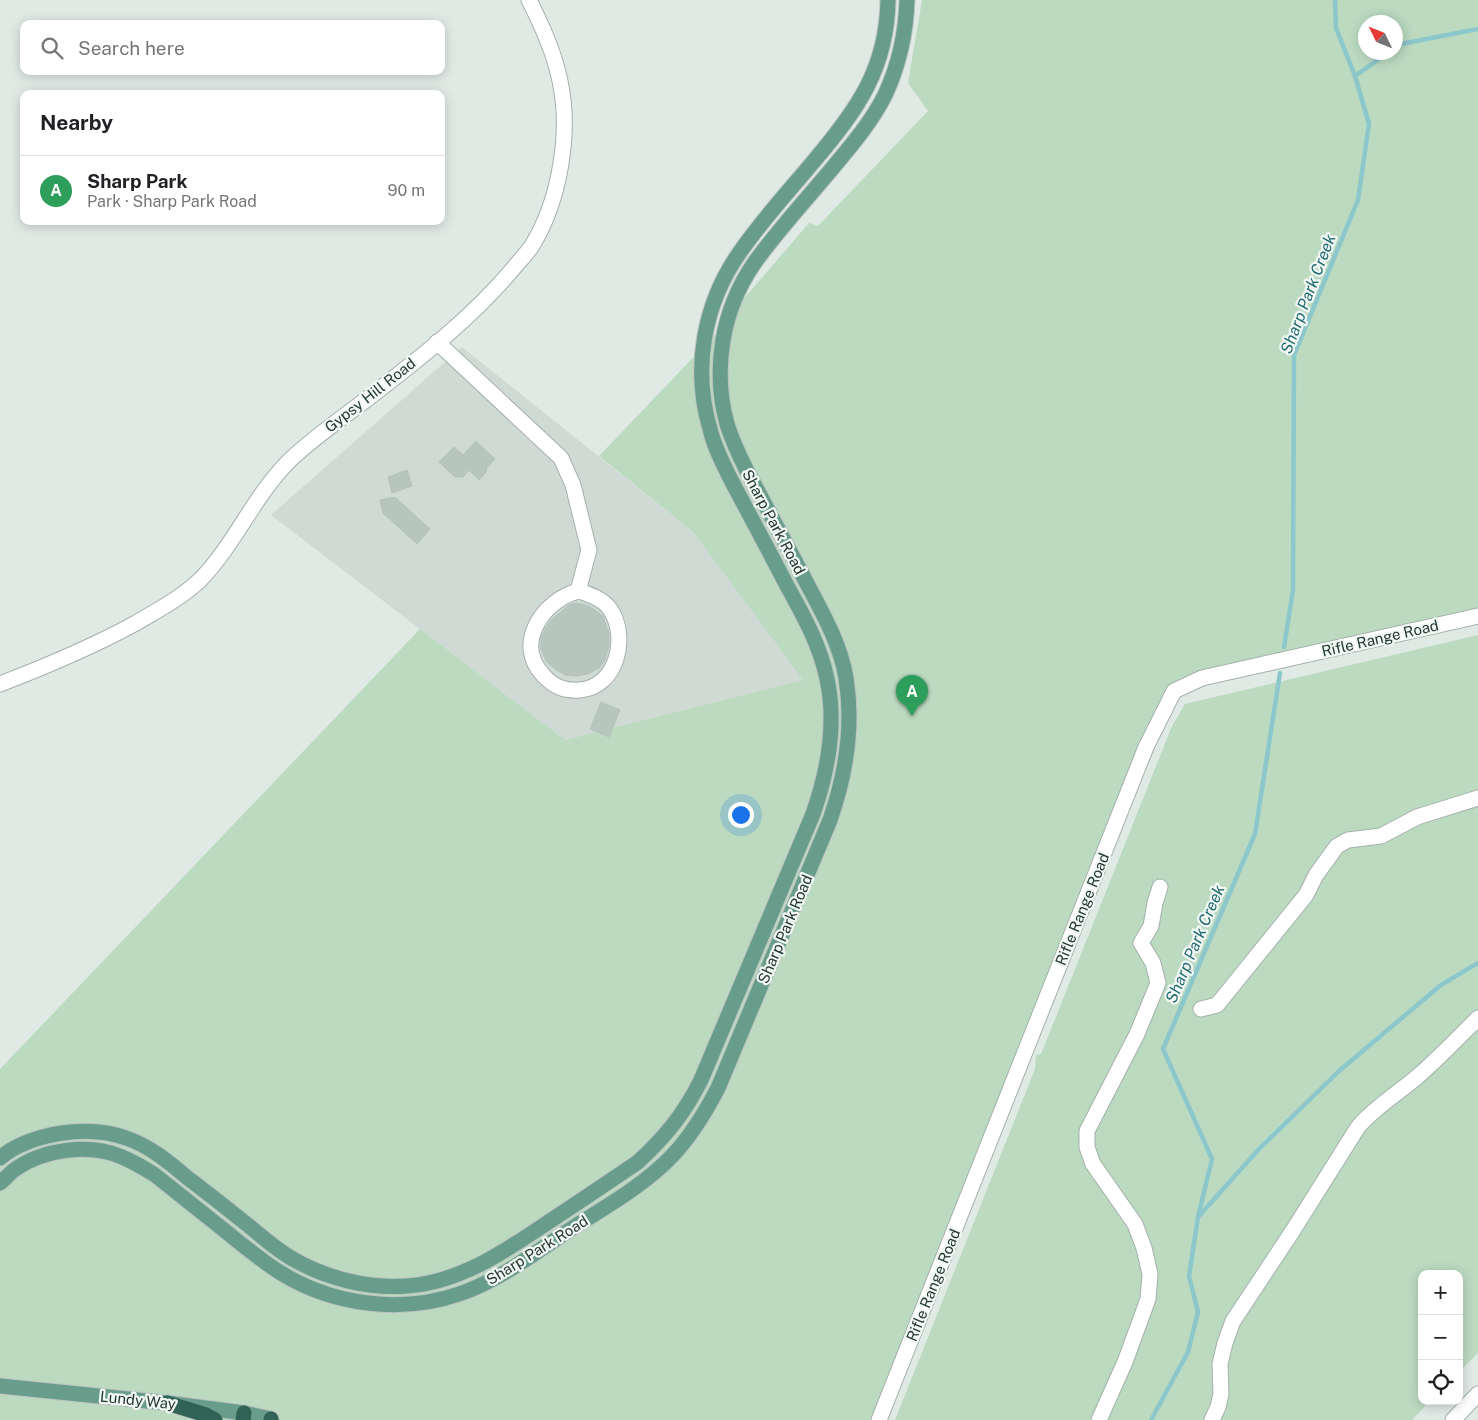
<!DOCTYPE html>
<html lang="en">
<head>
<meta charset="utf-8">
<style>
	:root { --surface:#fff; --page:#f6f6f6; --text:#202124; --muted:#757577; --line:#e0e0e0; --accent:#0f766e }
	body { margin:0; font-family:"Public Sans",sans-serif; background:var(--page); color:var(--text) }
	.controls { position:absolute; right:15px; bottom:15px; display:grid; overflow:hidden; border-radius:10px; box-shadow:0 2px 12px #0003 }
	.controls button { width:45px; height:45px; display:grid; place-items:center; padding:0; border:0; border-bottom:1px solid var(--line); background:var(--surface); color:var(--text); font:25px sans-serif }
	.compass { position:absolute; left:1358px; top:15px; width:45px; height:45px; border-radius:50%; background:var(--surface); box-shadow:0 2px 12px #0003; rotate:313deg }
	.you { position:absolute; left:740px; top:814px; width:18px; height:18px; margin:-12px; border:4px solid #fff; border-radius:50%; background:#1a73e8; box-shadow:0 0 0 8px #1a73e833 }
	.badge { display:grid; place-items:center; width:32px; height:32px; border-radius:50%; background:var(--accent); color:#fff; font-size:16px; font-weight:700 }
	.pin { position:absolute; translate:-50% -41px; filter:drop-shadow(0 1px 2px #0008) }
	.pin::after { content:''; position:absolute; top:26px; width:18px; height:15px; background:inherit; clip-path:polygon(0 0,100% 0,50% 100%) }
	.list { margin:0; padding:0; list-style:none }
	h2 { display:flex; justify-content:space-between; align-items:center; height:65px; margin:0; padding:0 20px; font-size:21px }
	h2 small { font-size:16px; font-weight:400; color:var(--muted) }
	.list li { display:grid; grid-template-columns:32px 1fr auto; gap:15px; align-items:center; box-sizing:border-box; height:70px; padding:0 20px; border-top:1px solid var(--line) }
	.list b { display:block; font-size:19px; white-space:nowrap }
	.list p { margin:0; font-size:16px; white-space:nowrap; color:var(--muted) }
	.list em { font-size:16px; font-style:normal; color:var(--muted) }
	.icon { flex:none; width:28px; height:28px; fill:none; stroke:currentColor; stroke-width:2; stroke-linecap:round; stroke-linejoin:round }
	.map { position:relative; flex:none; width:1478px; height:1420px; overflow:hidden }
	.search { position:absolute; background:var(--surface); box-shadow:0 2px 12px #0003; left:20px; top:20px; width:425px; height:55px; display:flex; align-items:center; gap:12px; box-sizing:border-box; padding:0 18px; border-radius:10px; color:var(--muted); font-size:19px }
	.panel { position:absolute; background:var(--surface); box-shadow:0 2px 12px #0003; left:20px; top:90px; width:425px; height:135px; border-radius:10px }
	.map>svg:first-child { display:block }
</style>
</head>
<body>
<div class="map">
<svg width="1478" height="1420" viewBox="0 0 1478 1420">
	<rect width="100%" height="100%" fill="#e0eae5"/>
	<!-- built -->
	<path fill="#cfdad4" d="M 462,347 L 693,532 L 803,680 L 565,740 L 271,515 Z"/>
	<!-- green -->
	<path fill="#bbdac0" fill-rule="evenodd" d="M 922,0 L 1478,0 L 1478,616 L 1174,691 L 878,1420 L 0,1420 L 0,1069 L 420,629 L 565,740 L 803,680 L 693,532 L 599,456 L 729,320 L 728,317 L 809,223 L 818,226 L 928,111 L 908,83 ZM 1366,22 L 1396,22 L 1396,52 L 1366,52 Z
		M 1478,635 L 1478,1353 L 1459,1372 L 1459,1274 L 1422,1274 L 1422,1401 L 1430,1401 L 1412,1420 L 895,1420 L 1035,1069 L 1036,1055 L 1041,1054 L 1172,726 L 1185,704 Z"/>
	<g fill="none" stroke-linecap="round" stroke-linejoin="round">
		<!-- stream -->
		<path stroke="#8cc7cc" stroke-width="4.5" d="M 1396,48 L 1401,44 L 1478,29
			M 1355,76 L 1389,52
			M 1284,647 L 1293,590 L 1294,355 L 1358,200 L 1369,124 L 1355,76 L 1336,28 L 1335,0
			M 1199,1216 L 1259,1149 L 1339,1071 L 1441,985 L 1478,963
			M 1151,1420 L 1188,1352 L 1198,1312 L 1189,1276 L 1198,1217 L 1212,1159 L 1163,1049 L 1255,834 L 1280,673"/>
	</g>
	<!-- building -->
	<path fill="#b6c5be" stroke="#b3c3bb" d="M 476,441 L 495,459 L 486,469 L 487,471 L 479,480 L 469,470 L 463,477 L 455,477 L 439,462 L 454,447 L 463,455 Z
		M 407,470 L 412,486 L 392,493 L 388,477 Z
		M 395,497 L 430,529 L 417,544 L 383,513 L 380,500 Z
		M 577,603 L 589,606 L 603,616 L 609,634 L 609,645 L 605,660 L 599,668 L 588,674 L 576,676 L 565,675 L 555,669 L 546,661 L 541,649 L 541,639 L 545,629 L 551,620 L 569,605 Z
		M 601,702 L 620,710 L 609,737 L 590,729 Z"/>
	<g fill="none" stroke-linecap="round" stroke-linejoin="round">
		<!-- minor casing -->
		<g stroke="#a3b1ab" stroke-width="17">
			<path id="minor" d="M 437,342 L 561,458 L 573,485 L 589,550 L 578,591 C 542,601 514,644 543,675 C 554,687 564,691 580,690 C 617,687 629,637 610,609 C 604,600 588,593 578,591
				M 0,684 C 47,666 92,647 136,623 C 158,610 181,598 200,580 C 235,544 254,496 289,461 C 316,435 347,415 376,392 C 424,355 472,317 512,270 C 519,261 528,253 533,244 C 560,199 571,132 560,81 C 554,52 542,26 529,0
				M 1201,1009 L 1217,1005 L 1306,895 L 1316,875 L 1337,846 L 1348,840 L 1381,836 L 1417,817 L 1478,798
				M 879,1420 L 1146,747 L 1174,691 L 1202,678 L 1478,616
				M 1099,1420 L 1125,1362 L 1148,1299 L 1150,1274 L 1144,1248 L 1135,1224 L 1093,1164 L 1087,1147 L 1087,1131 L 1137,1034 L 1158,983 L 1153,963 L 1141,943 L 1151,926 L 1155,903 L 1160,887
				M 1212,1420 L 1218,1407 L 1221,1394 L 1220,1364 L 1225,1343 L 1233,1321 L 1292,1232 L 1358,1127 C 1375,1107 1397,1094 1417,1077 C 1438,1059 1458,1038 1478,1018
				M 1453,1420 L 1478,1394"/>
		</g>
		<!-- major casing -->
		<g stroke="#bdc4c1" stroke-width="17">
			<path id="major" d="M 0,1158 C 16,1144 41,1136 62,1133 C 83,1130 106,1131 126,1138 C 150,1146 170,1163 189,1179 C 209,1194 229,1210 249,1226 C 262,1237 276,1249 291,1258 C 325,1278 367,1289 407,1286 C 463,1282 508,1249 553,1219 C 582,1200 610,1181 638,1162 C 666,1136 684,1114 701,1080 L 813,814 C 828,771 837,725 827,679 C 820,644 802,613 785,582 C 767,547 748,512 730,478 C 722,462 714,446 710,429 C 692,368 704,303 740,252 C 762,220 789,191 814,161 C 857,110 887,69 888,0
				M 0,1183 C 5,1179 9,1174 14,1170 C 43,1149 89,1143 122,1157 C 134,1162 144,1168 155,1175 C 180,1195 205,1215 229,1234 C 246,1248 263,1262 281,1273 C 333,1305 401,1314 459,1294 C 501,1280 537,1251 574,1227 C 607,1206 644,1185 672,1156 C 691,1136 705,1113 718,1088 L 830,820 C 846,774 854,728 846,678 C 840,641 819,607 802,574 C 783,539 765,504 746,469 C 739,455 732,440 727,424 C 712,369 722,309 755,262 C 778,230 805,201 830,171 C 850,147 871,123 885,95 C 899,65 906,33 907,0
				M 0,1386 L 167,1403 L 244,1413 L 271,1419"/>
		</g>
		<!-- highway casing -->
		<g stroke="#bdc4c1" stroke-width="17">
			<path id="highway" d="M 167,1403 L 206,1415 L 215,1420
				M 243,1420 L 244,1413
				M 271,1420 L 271,1419"/>
		</g>
		<!-- minor -->
		<use href="#minor" stroke="#fff" stroke-width="15"/>
		<!-- major -->
		<use href="#major" stroke="#689d8b" stroke-width="15"/>
		<!-- highway -->
		<use href="#highway" stroke="#306355" stroke-width="15"/>
	</g>
	<g text-anchor="middle" dominant-baseline="central" stroke-width="4.5" stroke-linejoin="round" paint-order="stroke">
		<!-- street labels -->
		<g font-size="15" fill="#223931" stroke="#f1f7f3">
			<text transform="translate(370 395) rotate(-38)">Gypsy Hill Road</text>
			<text transform="translate(774 522) rotate(62)">Sharp Park Road</text>
			<text transform="translate(1380 638) rotate(-13)">Rifle Range Road</text>
			<text transform="translate(1082 909) rotate(-68)">Rifle Range Road</text>
			<text transform="translate(785 929) rotate(-67)">Sharp Park Road</text>
			<text transform="translate(537 1250) rotate(-32)">Sharp Park Road</text>
			<text transform="translate(933 1285) rotate(-68)">Rifle Range Road</text>
			<text transform="translate(138 1400) rotate(6)">Lundy Way</text>
		</g>
		<!-- water labels -->
		<g font-size="16" font-style="italic" fill="#216a71" stroke="#f1f7f3">
			<text transform="translate(1308 294) rotate(-69)">Sharp Park Creek</text>
			<text transform="translate(1195 944) rotate(-67)">Sharp Park Creek</text>
		</g>
	</g>
</svg>
<div class="controls">
<button>+</button>
<button>−</button>
<button><svg class="icon" aria-label="locate" viewBox="0 0 24 24"><circle cx="12" cy="12" r="6"/><path d="M12 2v4M12 18v4M2 12h4M18 12h4"/></svg></button>
</div>
<svg class="compass" viewBox="-18 -18 36 36"><path d="M0-13l5 13h-10z" fill="#e53935"/><path d="M0 13l5-13h-10z" fill="#757577"/></svg>
<div class="you"></div>
<div class="pin badge" style="left:912px;top:716px;background:#2e9e5b">A</div>
<div class="search"><svg class="icon" aria-label="search" viewBox="0 0 24 24"><circle cx="10" cy="10" r="6"/><path d="M15 15l6 6"/></svg>Search here</div>
<section class="panel">
<h2>Nearby<small></small></h2>
<ul class="list">
<li><span class="badge" style="background:#2e9e5b">A</span><div><b>Sharp Park</b><p>Park · Sharp Park Road</p></div><em>90 m</em></li>
</ul>
</section>
</div>
</body>
</html>
